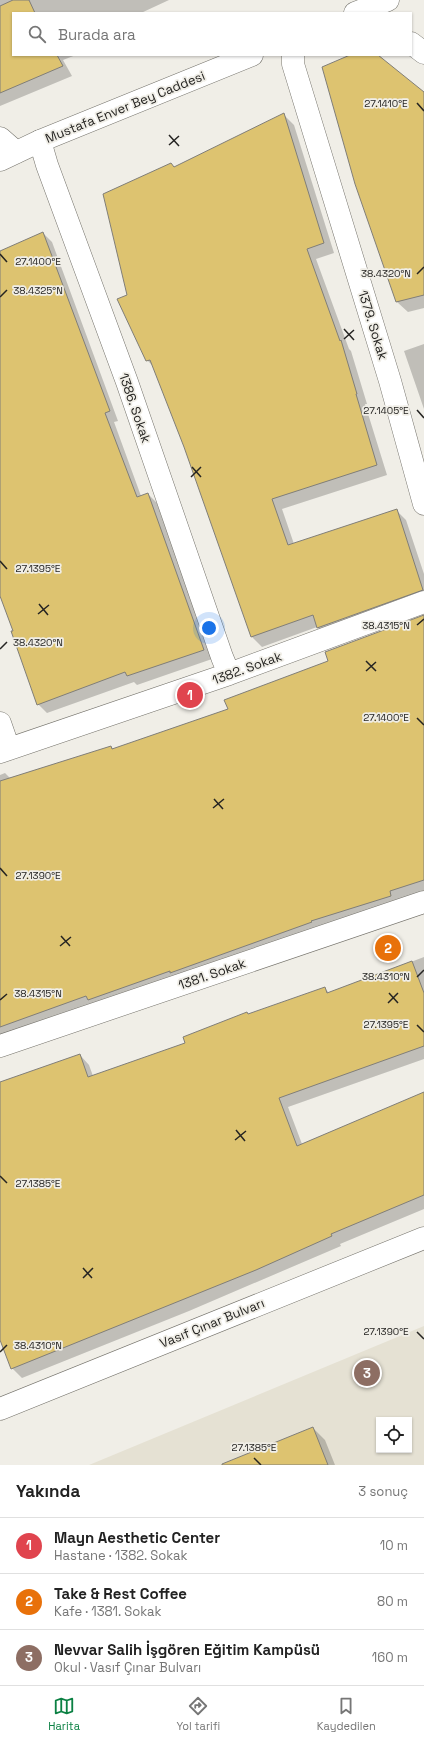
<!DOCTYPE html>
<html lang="tr">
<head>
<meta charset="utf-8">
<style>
	:root { --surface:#fff; --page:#f2f2f2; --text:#222; --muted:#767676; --line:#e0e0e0; --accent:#0b8043 }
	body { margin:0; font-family:"Space Grotesk",sans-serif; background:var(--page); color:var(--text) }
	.controls { position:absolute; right:12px; bottom:12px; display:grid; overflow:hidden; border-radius:0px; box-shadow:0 1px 3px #0004 }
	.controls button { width:36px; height:36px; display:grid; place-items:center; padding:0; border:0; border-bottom:1px solid var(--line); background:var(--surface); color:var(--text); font:20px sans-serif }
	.you { position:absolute; left:209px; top:628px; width:14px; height:14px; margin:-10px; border:3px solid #fff; border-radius:50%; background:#1a73e8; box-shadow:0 0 0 6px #1a73e833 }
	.badge { display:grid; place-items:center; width:26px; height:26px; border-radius:50%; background:var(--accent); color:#fff; font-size:13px; font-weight:700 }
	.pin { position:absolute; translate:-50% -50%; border:2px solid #fff; box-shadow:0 1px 4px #0006 }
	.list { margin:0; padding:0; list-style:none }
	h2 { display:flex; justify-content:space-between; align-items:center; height:52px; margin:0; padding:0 16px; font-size:17px }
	h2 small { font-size:13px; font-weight:400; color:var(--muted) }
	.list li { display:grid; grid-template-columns:26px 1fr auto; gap:12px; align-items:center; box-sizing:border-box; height:56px; padding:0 16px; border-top:1px solid var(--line) }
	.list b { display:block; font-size:15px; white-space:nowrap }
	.list p { margin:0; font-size:13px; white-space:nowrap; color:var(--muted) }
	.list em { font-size:13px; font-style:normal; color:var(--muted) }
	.icon { flex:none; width:22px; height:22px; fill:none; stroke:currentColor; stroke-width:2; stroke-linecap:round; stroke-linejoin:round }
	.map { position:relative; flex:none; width:424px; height:1465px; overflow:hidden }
	.search { position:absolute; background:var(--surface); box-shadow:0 1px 3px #0004; left:12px; right:12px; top:12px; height:44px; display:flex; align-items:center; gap:10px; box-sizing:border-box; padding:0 14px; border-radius:0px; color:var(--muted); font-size:15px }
	.sheet { height:220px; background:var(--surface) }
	nav { display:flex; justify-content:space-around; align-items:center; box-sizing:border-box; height:56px; border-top:1px solid var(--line); background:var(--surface); font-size:11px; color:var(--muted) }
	nav a { display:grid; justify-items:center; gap:2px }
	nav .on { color:var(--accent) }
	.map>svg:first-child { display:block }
</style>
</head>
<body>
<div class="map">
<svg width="424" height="1465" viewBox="0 0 424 1465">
	<rect width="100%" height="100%" fill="#f0eee7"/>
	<!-- built -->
	<path fill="#e5e1d3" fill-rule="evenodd" d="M 424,1326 L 424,1465 L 89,1465 ZM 379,1420 L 409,1420 L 409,1450 L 379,1450 Z"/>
	<!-- shadow -->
	<path fill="#0003" d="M 0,0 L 169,0 L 141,13 L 13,13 L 13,55 L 76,55 L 63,60 L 72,76 L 0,106 Z
		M 352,55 L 376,55 L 424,93 L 424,308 L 408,312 L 397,302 L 356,184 Z
		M 284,115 L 294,125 L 334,253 L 316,259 L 349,349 L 351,351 L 367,404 L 365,404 L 387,475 L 282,509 L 294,544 L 396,510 L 406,520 L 424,574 L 424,602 L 328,638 L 317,627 L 262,647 L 252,637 L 185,447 L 154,367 L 147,360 L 128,296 L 175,168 Z
		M 43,233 L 52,242 L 118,421 L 114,422 L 141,496 L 148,494 L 157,503 L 212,659 L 137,685 L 134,682 L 47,713 L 38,704 L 0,593 L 0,252 Z
		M 424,344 L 424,409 L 404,351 Z
		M 424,616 L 424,893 L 0,1037 L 0,775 L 5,773 L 10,778 L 111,747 L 114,749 L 229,710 Z
		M 424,957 L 424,1059 L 288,1107 L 302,1144 L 424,1093 L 424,1209 L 340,1244 L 341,1246 L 189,1311 L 22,1378 L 12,1368 L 0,1337 L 0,1084 L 80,1055 L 89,1065 L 93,1076 L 186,1044 L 249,1015 L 325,988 L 329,993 Z
		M 313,1428 L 325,1440 L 335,1465 L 222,1465 Z"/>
	<!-- building -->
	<path fill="#ddc370" stroke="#807e78" d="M 13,0 L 29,0 L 35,13 L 13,13 L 13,55 L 57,55 L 63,66 L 0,93 L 0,6 Z
		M 350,55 L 378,55 L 424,92 L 424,295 L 396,302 L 355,184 L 322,67 Z
		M 284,113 L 324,243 L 307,249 L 340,341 L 341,340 L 357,394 L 356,394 L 377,465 L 272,499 L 288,545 L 397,509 L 423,590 L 317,628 L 313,615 L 251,637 L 184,447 L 150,360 L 146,361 L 117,299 L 127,295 L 103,194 L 171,163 L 174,167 Z
		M 43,232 L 110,411 L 105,413 L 137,497 L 148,493 L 204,650 L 127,676 L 125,672 L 37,705 L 11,631 L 13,631 L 0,596 L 0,251 Z
		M 424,615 L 424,880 L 390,891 L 391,896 L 311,921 L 312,922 L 170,973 L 170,971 L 88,1000 L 86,996 L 0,1027 L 0,781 L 111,746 L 112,749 L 228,709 L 224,700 L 328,661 L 325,652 Z
		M 412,961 L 424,993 L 424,1046 L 279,1098 L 297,1146 L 424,1092 L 424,1195 L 331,1234 L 332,1236 L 256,1270 L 11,1369 L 0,1340 L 0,1082 L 80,1054 L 88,1077 L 185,1043 L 183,1037 L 247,1012 L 248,1014 L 325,987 L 327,993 Z
		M 313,1427 L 328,1465 L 222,1465 L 222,1464 Z"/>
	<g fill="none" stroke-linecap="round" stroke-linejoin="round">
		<!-- street casing -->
		<g stroke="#76746d" stroke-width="23">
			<path id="street" d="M 411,43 L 424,53
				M 293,55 L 293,64 L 390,381 L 424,504
				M 0,138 L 16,152
				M 40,141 L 47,165 L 127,382 L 222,657 L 229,674
				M 0,723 L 9,749
				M 0,752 L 229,674 L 424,602
				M 0,1046 L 424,902
				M 0,1409 L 424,1238"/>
		</g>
		<!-- secondary casing -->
		<g stroke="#76746d" stroke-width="23">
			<path id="secondary" d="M 355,13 L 388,0
				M 0,160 L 40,141 L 252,55"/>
		</g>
		<!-- street -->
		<use href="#street" stroke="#fff" stroke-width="22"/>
		<!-- secondary -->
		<use href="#secondary" stroke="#fff" stroke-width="22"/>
	</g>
	<!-- ticks -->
	<path fill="none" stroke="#252422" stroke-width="1.5" d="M 417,103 L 424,111M 169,135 L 179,146M 169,145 L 179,136M 0,254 L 7,262M 417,274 L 424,267M 0,297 L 7,290M 344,329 L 354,340M 344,339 L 354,330M 417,410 L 424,418M 192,467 L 201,477M 191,477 L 201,467M 0,561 L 7,569M 39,604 L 48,615M 38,614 L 49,605M 417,625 L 424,619M 0,649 L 7,642M 366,661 L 376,671M 366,671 L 376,662M 417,718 L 424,725M 214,799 L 223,809M 213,808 L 224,799M 0,868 L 7,876M 61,936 L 70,946M 60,946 L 71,937M 417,977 L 424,970M 389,993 L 398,1003M 0,1000 L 7,994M 388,1003 L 398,993M 417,1025 L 424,1032M 236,1130 L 245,1141M 235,1140 L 246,1131M 0,1176 L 7,1183M 83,1268 L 92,1278M 83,1278 L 93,1268M 417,1332 L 424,1339M 0,1352 L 7,1345M 254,1458 L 261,1465"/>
	<g text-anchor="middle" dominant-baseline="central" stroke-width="3.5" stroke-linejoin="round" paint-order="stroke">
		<!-- street labels -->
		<g font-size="13" fill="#252422" stroke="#f0eee7">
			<text transform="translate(125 107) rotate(-22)">Mustafa Enver Bey Caddesi</text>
			<text transform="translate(373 325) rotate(73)">1379. Sokak</text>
			<text transform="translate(135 408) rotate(71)">1386. Sokak</text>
			<text transform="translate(247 668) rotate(-20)">1382. Sokak</text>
			<text transform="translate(212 974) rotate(-19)">1381. Sokak</text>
			<text transform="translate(212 1323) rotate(-22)">Vasıf Çınar Bulvarı</text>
		</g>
	</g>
	<g font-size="10" text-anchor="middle" fill="#252422" stroke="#f0eee7" stroke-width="3.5" stroke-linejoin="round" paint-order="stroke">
		<text x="386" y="107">27.1410°E</text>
		<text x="38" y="265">27.1400°E</text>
		<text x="386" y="277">38.4320°N</text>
		<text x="38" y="294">38.4325°N</text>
		<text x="386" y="414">27.1405°E</text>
		<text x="38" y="572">27.1395°E</text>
		<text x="386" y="629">38.4315°N</text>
		<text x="38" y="646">38.4320°N</text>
		<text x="386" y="721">27.1400°E</text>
		<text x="38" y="879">27.1390°E</text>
		<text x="386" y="980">38.4310°N</text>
		<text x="38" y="997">38.4315°N</text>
		<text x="386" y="1028">27.1395°E</text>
		<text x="38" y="1187">27.1385°E</text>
		<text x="386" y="1335">27.1390°E</text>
		<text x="38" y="1349">38.4310°N</text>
		<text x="254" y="1451">27.1385°E</text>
	</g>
</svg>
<div class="controls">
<button><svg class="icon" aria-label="locate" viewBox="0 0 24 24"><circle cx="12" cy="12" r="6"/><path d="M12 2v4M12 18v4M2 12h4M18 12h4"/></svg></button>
</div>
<div class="you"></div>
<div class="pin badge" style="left:190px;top:695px;background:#e0444e">1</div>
<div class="pin badge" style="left:388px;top:948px;background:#e8710a">2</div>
<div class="pin badge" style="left:367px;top:1373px;background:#8d6e63">3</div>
<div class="search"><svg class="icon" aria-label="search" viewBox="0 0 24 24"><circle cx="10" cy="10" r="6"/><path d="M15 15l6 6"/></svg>Burada ara</div>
</div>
<section class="sheet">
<h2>Yakında<small>3 sonuç</small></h2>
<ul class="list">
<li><span class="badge" style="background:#e0444e">1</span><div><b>Mayn Aesthetic Center</b><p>Hastane · 1382. Sokak</p></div><em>10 m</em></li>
<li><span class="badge" style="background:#e8710a">2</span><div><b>Take &amp; Rest Coffee</b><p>Kafe · 1381. Sokak</p></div><em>80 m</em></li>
<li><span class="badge" style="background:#8d6e63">3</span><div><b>Nevvar Salih İşgören Eğitim Kampüsü</b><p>Okul · Vasıf Çınar Bulvarı</p></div><em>160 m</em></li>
</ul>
</section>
<nav>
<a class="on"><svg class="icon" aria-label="map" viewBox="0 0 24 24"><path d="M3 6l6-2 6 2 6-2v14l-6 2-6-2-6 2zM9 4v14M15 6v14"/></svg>Harita</a>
<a><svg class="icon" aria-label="directions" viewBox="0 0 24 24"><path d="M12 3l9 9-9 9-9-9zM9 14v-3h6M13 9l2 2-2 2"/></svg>Yol tarifi</a>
<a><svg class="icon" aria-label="saved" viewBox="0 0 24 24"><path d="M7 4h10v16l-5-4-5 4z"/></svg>Kaydedilen</a>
</nav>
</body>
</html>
